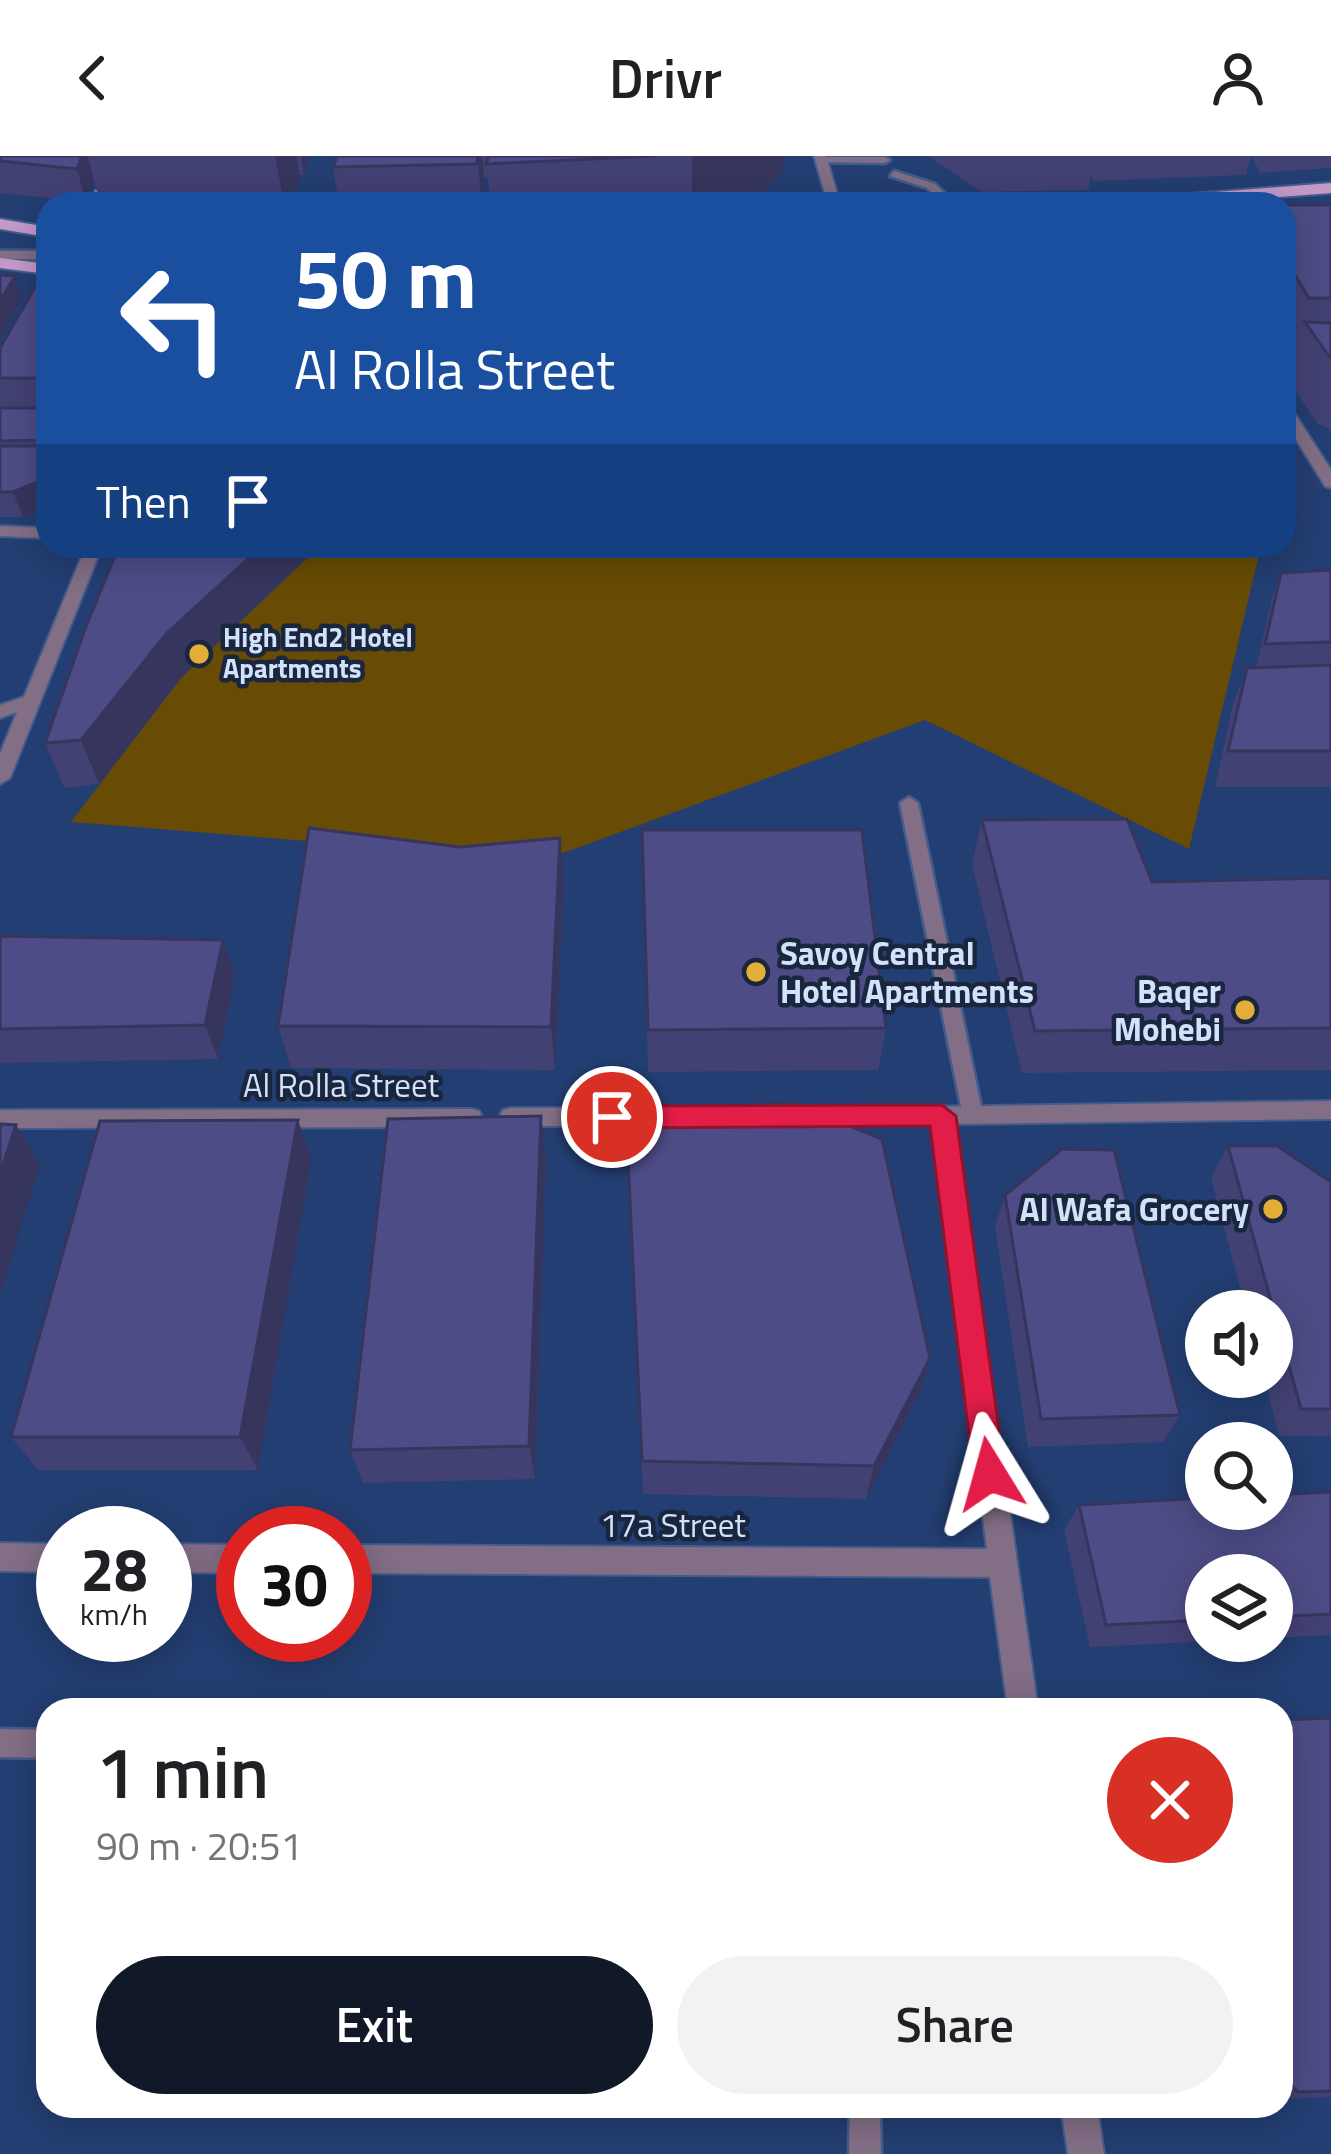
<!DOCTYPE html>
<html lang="en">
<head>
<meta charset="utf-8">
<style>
  :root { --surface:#fff; --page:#f2f2f2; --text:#202124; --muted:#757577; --accent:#111827 }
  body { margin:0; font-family:"Titillium Web",sans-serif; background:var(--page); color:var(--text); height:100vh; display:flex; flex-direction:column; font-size:45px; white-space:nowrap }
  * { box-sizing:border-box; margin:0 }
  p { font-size:39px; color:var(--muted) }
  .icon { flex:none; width:66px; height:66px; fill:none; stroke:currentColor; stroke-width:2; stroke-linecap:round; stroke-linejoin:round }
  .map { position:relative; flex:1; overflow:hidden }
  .panel { position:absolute; left:36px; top:1542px; width:1257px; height:420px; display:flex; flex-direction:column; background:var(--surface); border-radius:36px; box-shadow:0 6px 30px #0003 }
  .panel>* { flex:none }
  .hud { position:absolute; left:36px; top:36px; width:1260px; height:366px; border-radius:36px; box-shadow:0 6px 30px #0003; background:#1a4fa0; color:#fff; overflow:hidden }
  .controls { position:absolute; left:1185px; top:1134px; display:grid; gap:24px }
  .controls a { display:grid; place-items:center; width:108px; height:108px; border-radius:50%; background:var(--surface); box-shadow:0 6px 30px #0003; font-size:60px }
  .speed { position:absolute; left:36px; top:1350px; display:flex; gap:24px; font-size:60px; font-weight:700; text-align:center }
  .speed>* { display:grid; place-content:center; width:156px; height:156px; border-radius:50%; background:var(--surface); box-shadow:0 6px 30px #0003; line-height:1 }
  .speed small { font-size:30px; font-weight:400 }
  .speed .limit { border:18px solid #d22; background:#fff; color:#111 }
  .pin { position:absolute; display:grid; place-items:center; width:102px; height:102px; color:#fff; margin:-51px; border:6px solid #fff; border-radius:50%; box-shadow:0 3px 12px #0007 }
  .me { position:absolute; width:132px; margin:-66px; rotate:352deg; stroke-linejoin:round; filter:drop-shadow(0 0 9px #0008) }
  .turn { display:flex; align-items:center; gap:42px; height:252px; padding:0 60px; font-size:54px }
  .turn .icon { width:156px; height:156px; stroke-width:2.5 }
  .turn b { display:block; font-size:84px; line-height:102px }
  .then { display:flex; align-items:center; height:114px; padding:0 60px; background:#0003; gap:24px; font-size:45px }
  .round { display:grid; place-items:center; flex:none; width:126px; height:126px; border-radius:63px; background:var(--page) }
  .summary { display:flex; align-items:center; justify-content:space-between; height:204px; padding:0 60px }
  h1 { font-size:72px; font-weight:600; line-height:90px }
  .action { display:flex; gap:24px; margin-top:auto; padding:24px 60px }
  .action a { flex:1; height:138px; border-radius:72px; background:var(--accent); color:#fff; font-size:48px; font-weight:600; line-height:138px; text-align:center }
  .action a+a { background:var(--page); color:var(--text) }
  header { display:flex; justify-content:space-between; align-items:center; height:156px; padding:0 60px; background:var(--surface); font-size:54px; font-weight:600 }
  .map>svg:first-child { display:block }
  .green { fill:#684b04 }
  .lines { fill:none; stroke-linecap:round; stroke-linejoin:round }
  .lane-casing { stroke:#435c8b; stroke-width:5 }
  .street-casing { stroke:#435c8b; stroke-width:4 }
  .primary-casing { stroke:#435c8b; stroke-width:4 }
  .path { stroke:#6a80a9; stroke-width:4.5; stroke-dasharray:3 3; stroke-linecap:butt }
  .lane { fill:#826e85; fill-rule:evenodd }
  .street { fill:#826e85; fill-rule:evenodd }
  .primary { fill:#c399c8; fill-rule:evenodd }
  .wall { fill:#424173 }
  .shaded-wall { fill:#36355e }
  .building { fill:#4d4c86; stroke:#36355e; stroke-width:3 }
  .route { fill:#e11d48; stroke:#92132f; stroke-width:3 }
  .poi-dot { fill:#e4ad35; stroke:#1a263e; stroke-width:4.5 }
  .labels { text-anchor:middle; stroke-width:9; stroke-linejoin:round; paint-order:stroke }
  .far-poi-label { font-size:27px; font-weight:bold; fill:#d3e2fb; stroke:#1a263e; text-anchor:start }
  .poi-label { font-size:33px; font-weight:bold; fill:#d3e2fb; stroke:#1a263e; text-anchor:end }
  .street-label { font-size:33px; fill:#d3e2fb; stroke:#1a263e }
</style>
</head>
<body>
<header><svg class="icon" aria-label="back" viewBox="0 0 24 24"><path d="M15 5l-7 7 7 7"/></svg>Drivr<svg class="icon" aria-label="person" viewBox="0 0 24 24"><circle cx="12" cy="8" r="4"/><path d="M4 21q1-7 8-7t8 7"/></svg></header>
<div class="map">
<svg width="1331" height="1998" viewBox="0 0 1331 1998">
  <rect width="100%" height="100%" fill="#233e72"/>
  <polygon class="green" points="320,390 1261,390 1189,693 925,564 544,704 71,666 181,522"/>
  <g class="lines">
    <defs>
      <g id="lane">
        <polygon points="821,1 885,1 890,4 885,7 817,6"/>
        <polygon points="894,15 935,28 956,48 944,48 927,32 890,20"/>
        <rect x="0" y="95" width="48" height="8"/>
        <polygon points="909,641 918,647 983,960 980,966 966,966 963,960 900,647"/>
        <polygon points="0,1573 48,1574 48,1602 0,1601"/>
        <polygon points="850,1950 880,1950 881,1998 849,1998"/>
      </g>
      <g id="street">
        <polygon points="814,0 826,0 840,48 828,48"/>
        <polygon points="1284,247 1289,249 1331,314 1331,332 1325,330 1284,264"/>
        <polygon points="0,370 48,372 48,382 0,380"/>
        <polygon points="86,390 102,390 10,622 0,628 0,598 17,556 0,562 0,549 24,541"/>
        <polygon points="1331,945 1331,963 955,968 1038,1554 1008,1554 990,1421 345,1417 345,1389 987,1393 931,968 793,969 785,967 781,960 785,953"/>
        <polygon points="511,952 657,952 665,954 669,961 665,968 657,970 511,970 503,968 499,961 503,954"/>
        <polygon points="471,953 479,955 483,962 479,969 471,971 0,972 0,954"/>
        <polygon points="0,1387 63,1388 63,1416 0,1415"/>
        <polygon points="165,1388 243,1389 243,1417 165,1416"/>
        <polygon points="1061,1950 1097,1950 1104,1998 1068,1998"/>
      </g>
      <g id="primary">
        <polygon points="1331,27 1331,37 1187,48 1118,48 1126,43"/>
        <polygon points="0,63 48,71 48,81 0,73"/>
        <polygon points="0,102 48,108 48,118 0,112"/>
      </g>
    </defs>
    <use href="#lane" class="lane-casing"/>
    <use href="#street" class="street-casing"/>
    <use href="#primary" class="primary-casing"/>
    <polyline class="path" points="92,48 99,27"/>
    <use href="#lane" class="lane"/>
    <use href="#street" class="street"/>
    <use href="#primary" class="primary"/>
  </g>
  <g class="wall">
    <polygon points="0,0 309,0 304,19 300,19 300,22 290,48 101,48 94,24 86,46 0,37"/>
    <polygon points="337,0 784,0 783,15 754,44 737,48 490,48 488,21 484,21 484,48 339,48 333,11"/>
    <polygon points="928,0 1251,0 1246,19 1093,25 1091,20 1088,34 982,36"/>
    <polygon points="1252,0 1331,0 1331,12 1260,17"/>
    <polygon points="1284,49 1331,49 1331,274 1317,267 1286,221 1292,205 1288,205 1284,198"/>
    <polygon points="48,115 48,350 23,361 0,361 0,192"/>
    <polygon points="119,390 318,390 181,522 99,628 64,632 45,587"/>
    <polygon points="1331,414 1331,631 1215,631 1233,548 1247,512 1256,512 1272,442 1281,417"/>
    <polygon points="982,664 1152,726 1331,722 1331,914 1022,917 972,708"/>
    <polygon points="642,674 886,872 878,914 648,916"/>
    <polygon points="564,727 555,914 291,912 278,870"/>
    <polygon points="0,780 235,819 218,903 0,907"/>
    <polygon points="626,958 919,1238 866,1343 643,1338"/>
    <polygon points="541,960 546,1001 535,1323 363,1327 350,1294"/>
    <polygon points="298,964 311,1005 258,1314 38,1314 11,1281"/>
    <polygon points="1228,990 1331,1026 1331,1280 1279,1280 1264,1221 1272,1221 1272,1155 1246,1155 1211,1022"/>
    <polygon points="1005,1039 1180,1259 1163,1286 1028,1291 995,1071"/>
    <polygon points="1331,1336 1331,1479 1272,1482 1272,1419 1206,1419 1206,1485 1219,1485 1090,1491 1064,1374 1079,1349"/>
    <polygon points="1331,1562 1331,1941 1281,1943 1281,1564"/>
  </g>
  <g class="shaded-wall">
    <polygon points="77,0 88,0 94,24 86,46 77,13"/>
    <polygon points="275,0 297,0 300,22 290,48 284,48"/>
    <polygon points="301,0 309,0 304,19"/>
    <polygon points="478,0 482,0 485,32 484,48 481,48"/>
    <polygon points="692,0 784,0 783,15 754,44 737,48 692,48"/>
    <polygon points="15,120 22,143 0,183 0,145"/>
    <polygon points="48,322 48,350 23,361 13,336"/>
    <polygon points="262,390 318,390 181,522 99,628 81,584 167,477"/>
    <polygon points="560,682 564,727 555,914 551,871"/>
    <polygon points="223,784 235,819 218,903 205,869"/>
    <polygon points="541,960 546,1001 535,1323 529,1290"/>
    <polygon points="298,964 311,1005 258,1314 240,1281"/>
    <polygon points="16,969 40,1009 0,1138 0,1018"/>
    <polygon points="930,1202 919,1238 866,1343 874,1310"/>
  </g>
  <g class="building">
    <polygon points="0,0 82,0 77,13 0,5"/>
    <polygon points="337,0 478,0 477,8 333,11"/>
    <polygon points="489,0 656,0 486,8"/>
    <polygon points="1284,49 1331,49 1331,142 1309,142 1284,101"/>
    <polygon points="45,114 48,115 48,222 0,222 0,192"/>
    <polygon points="0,119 15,120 0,145"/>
    <polygon points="1305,166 1331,167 1331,203"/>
    <polygon points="0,252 48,252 48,284 0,285"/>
    <polygon points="0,290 48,290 48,322 13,336 0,336"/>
    <polygon points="119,390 262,390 167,477 81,584 45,587 85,473"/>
    <polygon points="1331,414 1331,486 1265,488 1281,417"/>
    <polygon points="1331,509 1331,595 1228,595 1247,512"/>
    <polygon points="1127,663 1152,726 1331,722 1331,872 1035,875 982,664"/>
    <polygon points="309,672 460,691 560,682 551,871 278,870"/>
    <polygon points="642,674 862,674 886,872 648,874"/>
    <polygon points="0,780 223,784 205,869 0,873"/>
    <polygon points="790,946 882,983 930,1202 874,1310 642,1305 626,958"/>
    <polygon points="541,960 529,1290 350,1294 388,963"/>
    <polygon points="298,964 240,1281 11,1281 100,965"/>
    <polygon points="0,968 16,969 0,1018"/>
    <polygon points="1228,990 1277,990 1331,1026 1331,1253 1301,1253"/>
    <polygon points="1062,993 1114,994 1180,1259 1041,1263 1005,1039"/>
    <polygon points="1331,1336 1331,1458 1272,1461 1272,1419 1206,1419 1206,1464 1106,1469 1079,1349 1206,1342 1206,1353 1272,1353 1272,1339"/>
    <polygon points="1331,1562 1331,1935 1298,1936 1281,1919 1281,1564"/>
  </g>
  <polygon class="route" points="942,949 956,960 1005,1318 1001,1328 990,1332 979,1328 974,1318 930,970 612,972 599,961 612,950"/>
  <g class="poi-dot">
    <circle cx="199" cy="498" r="12"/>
    <circle cx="756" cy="816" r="12"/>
    <circle cx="1245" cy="854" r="12"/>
    <circle cx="1273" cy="1053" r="12"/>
  </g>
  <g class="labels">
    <g class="far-poi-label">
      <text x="223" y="491">High End2 Hotel<tspan x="223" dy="31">Apartments</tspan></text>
    </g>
    <g class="poi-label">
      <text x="780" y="809" text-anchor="start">Savoy Central<tspan x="780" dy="38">Hotel Apartments</tspan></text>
      <text x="1221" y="847">Baqer<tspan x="1221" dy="38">Mohebi</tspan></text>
      <text x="1249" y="1065">Al Wafa Grocery</text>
    </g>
    <g class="street-label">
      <text x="341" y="941">Al Rolla Street</text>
      <text x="673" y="1381">17a Street</text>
    </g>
  </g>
</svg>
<div class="controls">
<a><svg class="icon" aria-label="sound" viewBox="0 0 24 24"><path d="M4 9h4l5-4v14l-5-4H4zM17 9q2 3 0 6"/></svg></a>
<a><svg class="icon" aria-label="search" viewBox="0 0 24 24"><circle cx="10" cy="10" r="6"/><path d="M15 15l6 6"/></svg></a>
<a><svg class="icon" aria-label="layers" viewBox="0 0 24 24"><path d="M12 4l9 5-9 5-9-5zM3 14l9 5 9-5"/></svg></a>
</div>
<div class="speed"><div>28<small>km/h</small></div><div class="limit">30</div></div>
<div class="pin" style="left:612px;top:961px;background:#d93025"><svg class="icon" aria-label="arrive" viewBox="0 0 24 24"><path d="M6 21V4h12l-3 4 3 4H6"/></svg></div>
<svg class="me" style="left:990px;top:1318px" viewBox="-20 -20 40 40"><path d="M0-17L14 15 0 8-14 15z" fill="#e11d48" stroke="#fff" stroke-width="4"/></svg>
<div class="hud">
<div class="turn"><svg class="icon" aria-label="left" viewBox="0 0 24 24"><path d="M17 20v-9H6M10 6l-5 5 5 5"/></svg><div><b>50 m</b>Al Rolla Street</div></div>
<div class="then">Then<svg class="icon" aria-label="arrive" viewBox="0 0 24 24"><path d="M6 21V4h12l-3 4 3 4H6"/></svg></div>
</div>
<section class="panel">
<div class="summary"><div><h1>1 min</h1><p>90 m · 20:51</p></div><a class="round" style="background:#d93025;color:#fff"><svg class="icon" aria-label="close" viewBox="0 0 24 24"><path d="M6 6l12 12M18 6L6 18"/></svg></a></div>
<div class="action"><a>Exit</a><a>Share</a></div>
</section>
</div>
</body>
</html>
